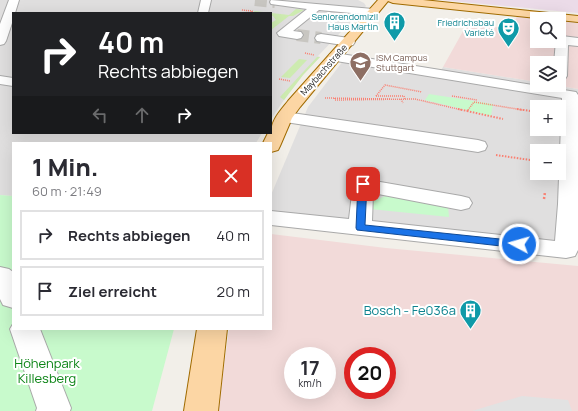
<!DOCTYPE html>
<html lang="de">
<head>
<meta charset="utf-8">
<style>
  :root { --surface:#fff; --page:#f7f7f7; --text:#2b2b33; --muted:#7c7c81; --line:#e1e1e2 }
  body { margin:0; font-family:Manrope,sans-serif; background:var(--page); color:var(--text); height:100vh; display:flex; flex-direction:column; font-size:15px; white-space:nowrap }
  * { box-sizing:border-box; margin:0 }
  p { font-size:13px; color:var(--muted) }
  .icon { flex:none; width:22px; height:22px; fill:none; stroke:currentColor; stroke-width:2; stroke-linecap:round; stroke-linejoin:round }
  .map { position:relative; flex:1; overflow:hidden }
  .drawer { position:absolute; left:12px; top:142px; width:260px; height:188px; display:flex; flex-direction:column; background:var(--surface); border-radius:0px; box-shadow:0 4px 16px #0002 }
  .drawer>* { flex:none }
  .guide { position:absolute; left:12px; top:12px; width:260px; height:122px; border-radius:0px; box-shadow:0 4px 16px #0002; background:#202124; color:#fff; overflow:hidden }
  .tools { position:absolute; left:530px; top:12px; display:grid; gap:8px }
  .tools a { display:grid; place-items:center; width:36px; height:36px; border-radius:0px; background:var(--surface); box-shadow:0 4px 16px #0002; font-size:20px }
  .speed { position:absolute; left:284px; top:347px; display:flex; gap:8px; font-size:20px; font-weight:700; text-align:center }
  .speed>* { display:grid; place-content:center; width:52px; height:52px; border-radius:50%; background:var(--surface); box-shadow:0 4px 16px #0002; line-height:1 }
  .speed small { font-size:10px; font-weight:400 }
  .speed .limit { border:6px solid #d22; background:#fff; color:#111 }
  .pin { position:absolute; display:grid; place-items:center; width:34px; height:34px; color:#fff; margin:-17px; border-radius:8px; box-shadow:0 2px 6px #0006 }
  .me { position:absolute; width:44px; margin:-22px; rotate:276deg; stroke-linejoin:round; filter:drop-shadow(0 0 3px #0008) }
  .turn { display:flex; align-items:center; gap:14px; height:84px; padding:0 20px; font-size:18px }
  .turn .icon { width:52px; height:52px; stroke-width:2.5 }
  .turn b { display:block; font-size:28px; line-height:34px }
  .lanes { display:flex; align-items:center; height:38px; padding:0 20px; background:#0003; justify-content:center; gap:20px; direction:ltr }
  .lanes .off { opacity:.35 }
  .round { display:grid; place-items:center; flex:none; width:42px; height:42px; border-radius:0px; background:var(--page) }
  .overview { display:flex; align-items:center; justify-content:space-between; height:68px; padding:0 20px }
  h1 { font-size:24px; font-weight:800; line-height:30px }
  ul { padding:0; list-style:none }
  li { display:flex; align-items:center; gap:12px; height:50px; margin:0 8px 6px; padding:0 12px; border:2px solid var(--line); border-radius:0px }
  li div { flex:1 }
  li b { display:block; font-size:15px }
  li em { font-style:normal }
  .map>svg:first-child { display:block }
  .residential { fill:#e0dfdf; fill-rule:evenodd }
  .commercial { fill:#f2dad9; fill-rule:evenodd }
  .industrial { fill:#ebdbe8 }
  .grass { fill:#cdebb0 }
  .park { fill:#c8facc }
  .parking { fill:#e2e2e2 }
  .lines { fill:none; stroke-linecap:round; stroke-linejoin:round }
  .minor-tunnel { stroke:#c8c6c1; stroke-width:12; stroke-dasharray:12 6; stroke-linecap:butt }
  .minor-casing { stroke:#a9a9a9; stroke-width:2 }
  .major-casing { stroke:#a06b00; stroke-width:2 }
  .path-far2 { stroke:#fa8072; stroke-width:1.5; stroke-dasharray:1 1; stroke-linecap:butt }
  .path-far1 { stroke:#fa8072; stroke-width:2; stroke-dasharray:1.5 1.5; stroke-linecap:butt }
  .path { stroke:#fa8072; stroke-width:2.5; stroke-dasharray:2 2; stroke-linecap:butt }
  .minor { fill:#fff; fill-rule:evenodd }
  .major { fill:#fcd6a4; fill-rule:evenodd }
  .route { fill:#1a73e8; stroke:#114b97 }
  .labels { text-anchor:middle; stroke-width:4; stroke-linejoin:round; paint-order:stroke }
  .far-culture-label { font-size:9px; fill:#0d838f; stroke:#fff; text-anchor:end }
  .far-education-label { font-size:9px; fill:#785e54; stroke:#fff; text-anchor:start }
  .far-street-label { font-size:9px; fill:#222; stroke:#fff }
  .near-culture-label { font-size:13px; fill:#0d838f; stroke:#fff; text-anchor:end }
  .near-park-label { font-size:13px; fill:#0c8416; stroke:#fff }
</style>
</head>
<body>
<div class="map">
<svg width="578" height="411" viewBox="0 0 578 411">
  <rect width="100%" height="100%" fill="#f2efe9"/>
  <g class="residential">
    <polygon points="0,0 358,0 364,3 366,6 318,56 320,57 303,75 284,100 271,119 271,13 13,13 13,133 262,133 256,143 13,143 13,196 0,195"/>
    <path d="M 346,57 L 440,72 L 443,67 L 537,82 L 537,85 L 554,85 L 578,89 L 578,245 L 271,214 L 271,195 L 308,107 ZM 537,107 L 559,107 L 559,129 L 537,129 ZM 537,151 L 559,151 L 559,173 L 537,173 Z"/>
  </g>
  <g class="commercial">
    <polygon points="517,16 546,19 537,19 537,41 559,41 559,21 578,23 578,89 554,85 559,85 559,63 537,63 537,82 443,67 467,24 512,29"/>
    <path d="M 271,234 L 386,248 L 578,266 L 578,411 L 218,411 L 229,329 L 271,329 ZM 293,356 L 327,356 L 327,390 L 293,390 ZM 353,356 L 387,356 L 387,390 L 353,390 Z"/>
  </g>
  <polygon class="industrial" points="441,0 578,0 578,13"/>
  <g class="grass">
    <polygon points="296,9 304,10 293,16 289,16 271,30 271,23 276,20 273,16 271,16 271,13 255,13 254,11 289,15"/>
    <polygon points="317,57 320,57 303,75 284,100 280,97"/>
    <polygon points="299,59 307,60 290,78 281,77"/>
  </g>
  <g class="park">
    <polygon points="429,94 493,104 491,116 425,100"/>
    <polygon points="0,195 13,196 13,329 174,329 152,411 0,411"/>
    <polygon points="385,196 448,206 449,217 370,209 371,202"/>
  </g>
  <polygon class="parking" points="522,396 568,400 572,411 472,411"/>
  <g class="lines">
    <g class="minor-tunnel">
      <polyline points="255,0 275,2"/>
      <polyline points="297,35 321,38"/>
    </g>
    <defs>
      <g id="minor">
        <polygon points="9,0 19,0 15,13 13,13 13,20 6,41 4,44 0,45 0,24"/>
        <polygon points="201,0 211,0 208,13 198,13"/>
        <polygon points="271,0 373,9 378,12 373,15 319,10 293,31 301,32 303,35 301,38 297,39 279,36 277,33 307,9 271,4 270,2"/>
        <polygon points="321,34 349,38 353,39 355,42 353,45 349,46 317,41 315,38 317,35"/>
        <polygon points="562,36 578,38 578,46 568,45 567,76 565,79 560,80 559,63 554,63 556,41 559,41 559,37"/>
        <polygon points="335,53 576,92 578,95 578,250 575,256 566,258 271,225 271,211 349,219 353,185 356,181 363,179 461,196 469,198 472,203 469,208 461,210 373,193 372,221 555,241 558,204 562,98 330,60 328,57 330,54"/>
        <polygon points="0,76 13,78 13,86 0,84"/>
        <polygon points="285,112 478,140 485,142 487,146 485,150 478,152 279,121 277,117 279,113"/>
        <polygon points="0,267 9,269 13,272 13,308 3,305 0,299"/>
        <polygon points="13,324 13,329 40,329 71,408 70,411 36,411 37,408 10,329"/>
      </g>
      <g id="major">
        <path d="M 378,0 L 423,0 L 578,16 L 578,22 L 559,20 L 559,19 L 546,19 L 393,3 L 388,1 L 300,107 L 292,118 L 280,146 L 278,150 L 271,152 L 271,143 L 263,143 L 268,133 L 271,133 C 271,120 281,110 288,101 Z"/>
        <polygon points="197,329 227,329 218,411 184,411"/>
      </g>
    </defs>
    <use href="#minor" class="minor-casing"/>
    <use href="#major" class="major-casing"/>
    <g class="path-far2">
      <polyline points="242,10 252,11 252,13"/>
      <polyline points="305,53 314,55"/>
      <polyline points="279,79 290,81"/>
      <polyline points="376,96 385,85 422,92"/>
      <polyline points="376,96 404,96 405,99"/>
      <polyline points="452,96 477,100"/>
      <polyline points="325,98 390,99"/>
      <polyline points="335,98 335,100 415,99 462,110"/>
      <polyline points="401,99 403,103"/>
      <polyline points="468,110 474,102 523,110"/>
    </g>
    <g class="path-far1">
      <polyline points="458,109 467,111 469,109"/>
      <polyline points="517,109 537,112"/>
      <polyline points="467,111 503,119"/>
      <polyline points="496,155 537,161"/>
    </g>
    <polyline class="path" points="544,199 545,192"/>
    <use href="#minor" class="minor"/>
    <use href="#major" class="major"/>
  </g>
  <polygon class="route" points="363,182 367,184 365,225 519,241 524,244 519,248 357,230 356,228 358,184"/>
  <defs>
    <symbol id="building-pin" viewBox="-11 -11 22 30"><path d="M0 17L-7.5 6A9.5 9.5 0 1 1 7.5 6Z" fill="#0f9aa8" stroke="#fff"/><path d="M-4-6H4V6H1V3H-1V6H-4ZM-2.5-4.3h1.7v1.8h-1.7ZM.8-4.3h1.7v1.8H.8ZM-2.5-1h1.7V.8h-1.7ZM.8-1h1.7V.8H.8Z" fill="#fff"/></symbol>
    <symbol id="theatre-pin" viewBox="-11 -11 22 30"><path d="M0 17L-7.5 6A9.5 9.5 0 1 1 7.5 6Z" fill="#0f9aa8" stroke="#fff"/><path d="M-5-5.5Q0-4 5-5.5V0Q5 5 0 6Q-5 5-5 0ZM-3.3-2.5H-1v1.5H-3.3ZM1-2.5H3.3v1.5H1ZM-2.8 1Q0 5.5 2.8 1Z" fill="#fff"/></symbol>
    <symbol id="university-pin" viewBox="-11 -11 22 30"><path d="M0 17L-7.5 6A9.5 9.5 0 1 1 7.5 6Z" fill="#8d6e63" stroke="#fff"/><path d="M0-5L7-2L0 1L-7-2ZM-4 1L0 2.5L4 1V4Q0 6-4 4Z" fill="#fff"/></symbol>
  </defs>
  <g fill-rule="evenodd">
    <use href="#building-pin" x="382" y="10" width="25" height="34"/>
    <use href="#theatre-pin" x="496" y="16" width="25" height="34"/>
    <use href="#university-pin" x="348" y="50" width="25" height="34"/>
    <use href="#building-pin" x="458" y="298" width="25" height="34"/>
  </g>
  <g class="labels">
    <g class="far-culture-label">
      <text x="378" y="20">Seniorendomizil<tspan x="378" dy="10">Haus Martin</tspan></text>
      <text x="494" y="26">Friedrichsbau<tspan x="494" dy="10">Varieté</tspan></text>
    </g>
    <g class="far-education-label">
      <text x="376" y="61">ISM Campus<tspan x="376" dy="10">Stuttgart</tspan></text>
    </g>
    <g class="far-street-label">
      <text transform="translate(324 70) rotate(-48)" y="3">Maybachstraße</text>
    </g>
    <g class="near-culture-label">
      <text x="456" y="315">Bosch - Fe036a</text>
    </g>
    <g class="near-park-label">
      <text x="47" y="368">Höhenpark<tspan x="47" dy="15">Killesberg</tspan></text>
    </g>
  </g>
</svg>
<div class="tools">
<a><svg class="icon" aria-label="search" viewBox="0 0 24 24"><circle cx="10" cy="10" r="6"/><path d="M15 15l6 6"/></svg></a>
<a><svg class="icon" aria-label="layers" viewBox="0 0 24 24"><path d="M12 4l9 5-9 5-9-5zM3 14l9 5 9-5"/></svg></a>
<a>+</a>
<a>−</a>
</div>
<div class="speed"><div>17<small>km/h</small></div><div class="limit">20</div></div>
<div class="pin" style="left:363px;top:184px;background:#d93025"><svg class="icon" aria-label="arrive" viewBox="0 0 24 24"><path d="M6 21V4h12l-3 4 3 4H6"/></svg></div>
<svg class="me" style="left:519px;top:244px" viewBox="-20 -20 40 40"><circle r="17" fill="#1a73e8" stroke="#fff" stroke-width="3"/><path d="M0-11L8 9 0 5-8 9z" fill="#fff"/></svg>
<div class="guide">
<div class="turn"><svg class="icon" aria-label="right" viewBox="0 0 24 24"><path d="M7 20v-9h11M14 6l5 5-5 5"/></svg><div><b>40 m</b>Rechts abbiegen</div></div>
<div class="lanes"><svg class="icon off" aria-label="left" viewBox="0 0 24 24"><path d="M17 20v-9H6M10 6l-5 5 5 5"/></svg><svg class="icon off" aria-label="ahead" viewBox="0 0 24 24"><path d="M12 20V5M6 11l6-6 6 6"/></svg><svg class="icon" aria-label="right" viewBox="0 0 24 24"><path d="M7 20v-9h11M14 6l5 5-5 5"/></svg></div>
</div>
<section class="drawer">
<div class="overview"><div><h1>1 Min.</h1><p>60 m · 21:49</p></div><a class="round" style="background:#d93025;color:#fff"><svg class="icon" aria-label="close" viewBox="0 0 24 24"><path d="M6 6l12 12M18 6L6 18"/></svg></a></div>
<ul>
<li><svg class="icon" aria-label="right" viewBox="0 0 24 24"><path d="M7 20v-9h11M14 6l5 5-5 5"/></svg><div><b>Rechts abbiegen</b></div><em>40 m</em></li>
<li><svg class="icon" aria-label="arrive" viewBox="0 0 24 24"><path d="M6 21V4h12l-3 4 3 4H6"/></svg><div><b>Ziel erreicht</b></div><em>20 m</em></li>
</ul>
</section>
</div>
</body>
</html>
